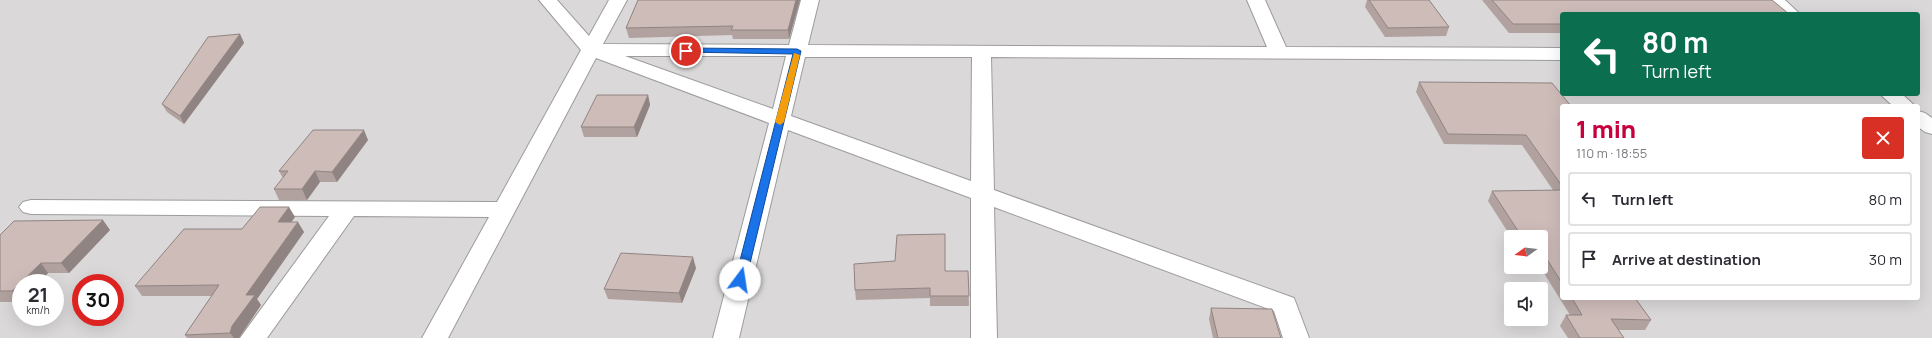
<!DOCTYPE html>
<html lang="en">
<head>
<meta charset="utf-8">
<style>
  :root { --surface:#fff; --page:#f7f7f7; --text:#2b2b33; --muted:#7c7c81; --line:#e1e1e2; --accent:#c7003e }
  body { margin:0; font-family:Manrope,sans-serif; background:var(--page); color:var(--text); height:100vh; display:flex; flex-direction:column; font-size:15px; white-space:nowrap }
  * { box-sizing:border-box; margin:0 }
  p { font-size:13px; color:var(--muted) }
  .icon { flex:none; width:22px; height:22px; fill:none; stroke:currentColor; stroke-width:2; stroke-linecap:round; stroke-linejoin:round }
  .map { position:relative; flex:1; overflow:hidden }
  .sheet { position:absolute; left:1560px; top:104px; width:360px; height:196px; display:flex; flex-direction:column; background:var(--surface); border-radius:4px; box-shadow:0 4px 16px #0002 }
  .sheet>* { flex:none }
  .top-card { position:absolute; left:1560px; top:12px; width:360px; height:84px; border-radius:4px; box-shadow:0 4px 16px #0002; background:#0b6e4f; color:#fff; overflow:hidden }
  .needle { width:26px; rotate:255deg }
  .fabs { position:absolute; left:1504px; top:230px; display:grid; gap:8px }
  .fabs a { display:grid; place-items:center; width:44px; height:44px; border-radius:4px; background:var(--surface); box-shadow:0 4px 16px #0002; font-size:20px }
  .speed { position:absolute; left:12px; top:274px; display:flex; gap:8px; font-size:20px; font-weight:700; text-align:center }
  .speed>* { display:grid; place-content:center; width:52px; height:52px; border-radius:50%; background:var(--surface); box-shadow:0 4px 16px #0002; line-height:1 }
  .speed small { font-size:10px; font-weight:400 }
  .speed .limit { border:6px solid #d22; background:#fff; color:#111 }
  .pin { position:absolute; display:grid; place-items:center; width:34px; height:34px; color:#fff; margin:-17px; border:2px solid #fff; border-radius:50%; box-shadow:0 1px 4px #0007 }
  .me { position:absolute; width:44px; margin:-22px; rotate:14deg; stroke-linejoin:round; filter:drop-shadow(0 0 3px #0008) }
  .turn { display:flex; align-items:center; gap:14px; height:84px; padding:0 16px; font-size:18px }
  .turn .icon { width:52px; height:52px; stroke-width:2.5 }
  .turn b { display:block; font-size:28px; line-height:34px }
  .round { display:grid; place-items:center; flex:none; width:42px; height:42px; border-radius:4px; background:var(--page) }
  .overview { display:flex; align-items:center; justify-content:space-between; height:68px; padding:0 16px }
  h1 { font-size:24px; font-weight:800; line-height:30px; color:var(--accent) }
  ul { padding:0; list-style:none }
  li { display:flex; align-items:center; gap:12px; height:54px; margin:0 8px 6px; padding:0 8px; border:2px solid var(--line); border-radius:4px }
  li div { flex:1 }
  li b { display:block; font-size:15px }
  li em { font-style:normal }
  .map>svg:first-child { display:block }
  .residential { fill:#dad8d9; fill-rule:evenodd }
  .lines { fill:none; stroke-linecap:round; stroke-linejoin:round }
  .minor-casing { stroke:#9c9c9c; stroke-width:2 }
  .minor { fill:#fff; fill-rule:evenodd }
  .wall { fill:#b1a29f }
  .shaded-wall { fill:#908482 }
  .building { fill:#cebcb9; stroke:#908482 }
  .route { fill:#1a73e8; stroke:#114b97 }
  .slow { fill:#f59e0b }
</style>
</head>
<body>
<div class="map">
<svg width="1932" height="338" viewBox="0 0 1932 338">
  <rect width="100%" height="100%" fill="#eee5e0"/>
  <path class="residential" d="M 0,0 L 1932,0 L 1932,338 L 0,338 ZM 1562,14 L 1918,14 L 1918,94 L 1562,94 ZM 1562,106 L 1918,106 L 1918,298 L 1562,298 ZM 1511,237 L 1541,237 L 1541,267 L 1511,267 ZM 21,283 L 55,283 L 55,317 L 21,317 ZM 81,283 L 115,283 L 115,317 L 81,317 ZM 1511,289 L 1541,289 L 1541,319 L 1511,319 Z"/>
  <g class="lines">
    <defs>
      <g id="minor">
        <path d="M 539,0 L 557,0 L 589,36 L 609,0 L 627,0 L 603,44 L 789,45 L 801,0 L 819,0 L 808,45 L 1267,47 L 1247,0 L 1265,0 L 1286,47 L 1562,48 L 1562,60 L 991,57 L 994,190 L 1294,298 L 1309,338 L 1283,338 L 1274,311 L 994,207 L 997,338 L 971,338 L 971,198 L 788,130 L 739,338 L 713,338 L 769,123 L 596,58 L 448,338 L 422,338 L 489,217 L 354,216 L 267,338 L 240,338 L 329,216 L 31,214 L 23,212 L 19,207 L 23,202 L 31,200 L 497,202 L 581,50 ZM 625,56 L 786,56 L 773,109 ZM 805,57 L 972,57 L 971,181 L 791,116 Z"/>
        <polygon points="1765,0 1785,0 1800,14 1780,14"/>
        <polygon points="1880,94 1902,94 1915,106 1893,106"/>
        <polygon points="1918,111 1925,113 1932,118 1932,134 1925,132 1918,127"/>
      </g>
    </defs>
    <use href="#minor" class="minor-casing"/>
    <use href="#minor" class="minor"/>
  </g>
  <g class="wall">
    <polygon points="638,0 800,0 789,39 733,39 732,35 629,38 626,28"/>
    <polygon points="1367,0 1429,0 1449,27 1446,36 1385,37 1365,7"/>
    <polygon points="1482,0 1772,0 1562,14 1562,33 1509,33"/>
    <polygon points="240,34 244,43 184,124 167,112 162,104"/>
    <polygon points="1419,82 1562,106 1562,298 1635,298 1651,320 1645,330 1618,330 1624,338 1568,338 1560,326 1566,315 1570,315 1540,267 1541,267 1541,237 1511,237 1488,201 1492,191 1553,190 1522,145 1444,144 1416,92"/>
    <polygon points="648,95 650,105 637,137 584,137 581,127"/>
    <polygon points="368,140 337,182 320,182 307,200 279,200 274,189 283,178 279,171"/>
    <polygon points="295,217 291,222 304,232 257,299 261,305 239,338 187,338 185,335 212,296 142,296 135,286"/>
    <polygon points="110,230 69,273 48,273 39,283 21,283 21,302 0,302 0,235"/>
    <polygon points="696,268 682,303 608,299 604,289"/>
    <polygon points="945,271 968,271 969,306 930,306 930,298 856,300 855,290"/>
    <polygon points="1211,308 1281,338 1213,338 1209,319"/>
  </g>
  <g class="shaded-wall">
    <polygon points="796,0 800,0 789,39 788,30"/>
    <polygon points="240,34 244,43 184,124 180,116"/>
    <polygon points="648,95 650,105 637,137 634,127"/>
    <polygon points="364,130 368,140 337,182 332,172"/>
    <polygon points="315,171 320,182 307,200 302,189"/>
    <polygon points="289,207 295,217 283,233 278,222"/>
    <polygon points="103,220 110,230 69,273 61,263"/>
    <polygon points="298,222 304,232 257,299 261,305 239,338 234,338 230,333 232,326 246,295"/>
    <polygon points="693,257 696,268 682,303 679,293"/>
    <polygon points="41,263 48,273 39,283 21,283 21,302 12,291"/>
  </g>
  <g class="building">
    <polygon points="638,0 796,0 788,30 731,30 733,26 626,28"/>
    <polygon points="1369,0 1429,0 1449,27 1388,28"/>
    <polygon points="1492,0 1772,0 1789,14 1562,14 1562,24 1513,24"/>
    <polygon points="240,34 180,116 162,104 208,37"/>
    <polygon points="1419,82 1552,83 1571,106 1562,106 1562,186 1526,135 1448,134"/>
    <polygon points="597,95 648,95 634,127 581,127"/>
    <polygon points="313,130 364,130 332,172 315,171 302,189 274,189 288,171 279,171"/>
    <polygon points="1562,190 1562,283 1541,250 1541,237 1522,237 1492,191"/>
    <polygon points="260,207 289,207 278,222 298,222 246,295 255,295 232,326 230,333 185,335 219,285 135,286 184,229 242,229"/>
    <polygon points="103,220 61,263 41,263 12,291 0,291 0,235 14,221"/>
    <polygon points="945,234 945,271 968,271 969,296 930,296 930,288 855,290 854,264 895,261 897,235"/>
    <polygon points="621,253 693,257 679,293 604,289"/>
    <polygon points="1572,298 1635,298 1651,320 1611,319 1624,338 1580,338 1566,315 1582,315"/>
    <polygon points="1211,308 1272,309 1281,338 1218,338"/>
  </g>
  <polygon class="route" points="686,48 797,49 801,51 746,280 740,284 735,280 793,54 683,52 682,51"/>
  <polygon class="slow" points="794,53 800,55 784,122 780,125 775,122"/>
</svg>
<div class="fabs">
<a><svg class="needle" viewBox="-14 -14 28 28"><path d="M0-13l5 13h-10z" fill="#e53935"/><path d="M0 13l5-13h-10z" fill="#7c7c81"/></svg></a>
<a><svg class="icon" aria-label="sound" viewBox="0 0 24 24"><path d="M4 9h4l5-4v14l-5-4H4zM17 9q2 3 0 6"/></svg></a>
</div>
<div class="speed"><div>21<small>km/h</small></div><div class="limit">30</div></div>
<div class="pin" style="left:686px;top:51px;background:#d93025"><svg class="icon" aria-label="arrive" viewBox="0 0 24 24"><path d="M6 21V4h12l-3 4 3 4H6"/></svg></div>
<svg class="me" style="left:740px;top:280px" viewBox="-20 -20 40 40"><circle r="19" fill="#fff"/><path d="M0-13L10 11 0 6-10 11z" fill="#1a73e8"/></svg>
<div class="top-card">
<div class="turn"><svg class="icon" aria-label="left" viewBox="0 0 24 24"><path d="M17 20v-9H6M10 6l-5 5 5 5"/></svg><div><b>80 m</b>Turn left</div></div>
</div>
<section class="sheet">
<div class="overview"><div><h1>1 min</h1><p>110 m · 18:55</p></div><a class="round" style="background:#d93025;color:#fff"><svg class="icon" aria-label="close" viewBox="0 0 24 24"><path d="M6 6l12 12M18 6L6 18"/></svg></a></div>
<ul>
<li><svg class="icon" aria-label="left" viewBox="0 0 24 24"><path d="M17 20v-9H6M10 6l-5 5 5 5"/></svg><div><b>Turn left</b></div><em>80 m</em></li>
<li><svg class="icon" aria-label="arrive" viewBox="0 0 24 24"><path d="M6 21V4h12l-3 4 3 4H6"/></svg><div><b>Arrive at destination</b></div><em>30 m</em></li>
</ul>
</section>
</div>
</body>
</html>
